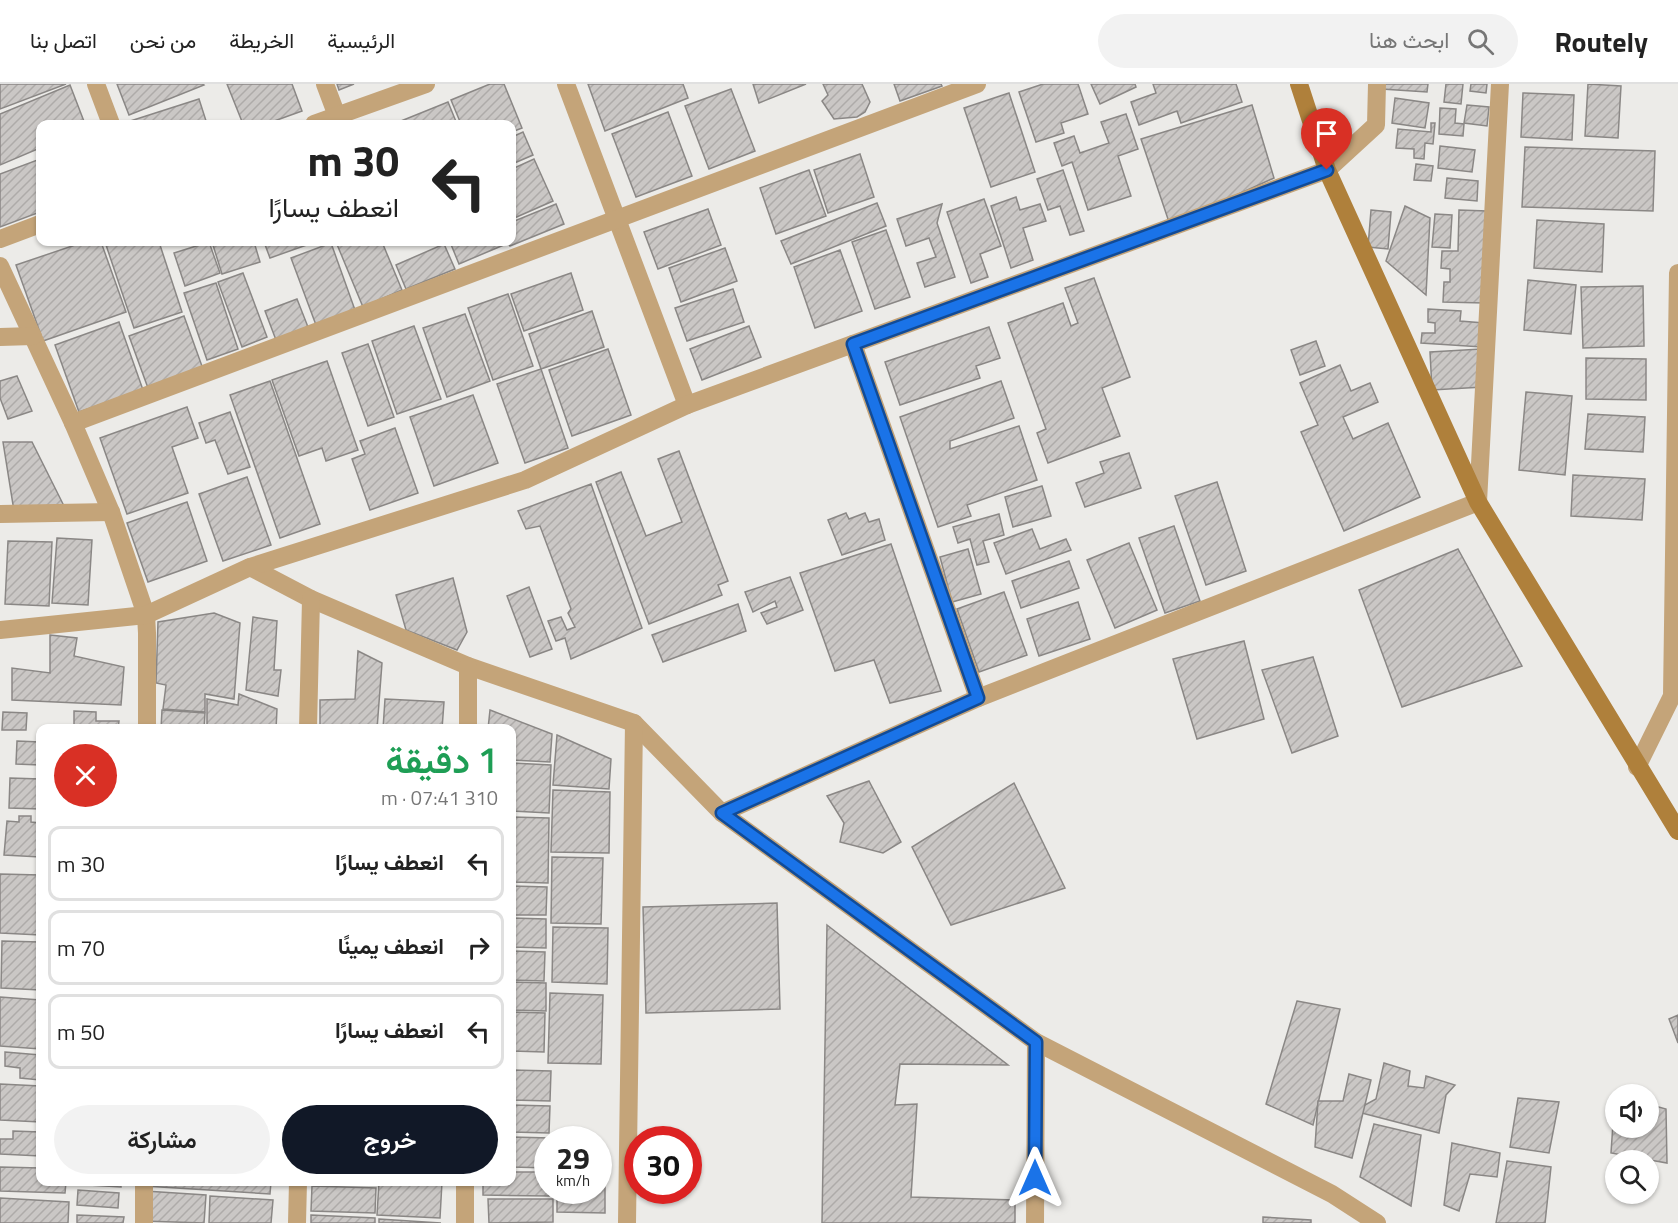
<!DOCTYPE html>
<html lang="ar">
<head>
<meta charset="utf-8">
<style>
  :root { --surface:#fff; --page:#f2f2f2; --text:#222; --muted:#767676; --line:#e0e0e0; --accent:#111827 }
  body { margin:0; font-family:"Titillium Web",Vazirmatn,sans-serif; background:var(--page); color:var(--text); direction:rtl; height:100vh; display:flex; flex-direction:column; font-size:22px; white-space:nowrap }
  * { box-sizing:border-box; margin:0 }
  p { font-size:20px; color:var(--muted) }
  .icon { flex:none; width:33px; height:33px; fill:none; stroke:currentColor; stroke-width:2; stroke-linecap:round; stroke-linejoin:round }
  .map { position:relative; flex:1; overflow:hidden; direction:ltr }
  .panel { position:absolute; left:36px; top:640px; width:480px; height:462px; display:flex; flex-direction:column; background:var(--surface); border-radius:12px; box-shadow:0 2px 4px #0004; direction:rtl }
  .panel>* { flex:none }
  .hud { position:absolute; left:36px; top:36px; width:480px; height:126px; border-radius:12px; box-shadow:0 2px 4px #0004; direction:rtl; background:#fff; color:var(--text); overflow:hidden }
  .tools { position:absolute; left:1605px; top:1000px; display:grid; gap:12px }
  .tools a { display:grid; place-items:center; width:54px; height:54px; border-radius:50%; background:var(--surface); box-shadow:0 2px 4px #0004; font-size:30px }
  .speed { position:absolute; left:534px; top:1042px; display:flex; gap:12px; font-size:30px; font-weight:700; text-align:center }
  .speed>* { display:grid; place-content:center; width:78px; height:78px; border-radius:50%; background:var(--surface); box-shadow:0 2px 4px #0004; line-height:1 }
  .speed small { font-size:15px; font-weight:400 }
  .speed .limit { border:9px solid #d22; background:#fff; color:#111 }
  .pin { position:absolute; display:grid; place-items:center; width:51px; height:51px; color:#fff; margin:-62px -26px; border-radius:50% 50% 50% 0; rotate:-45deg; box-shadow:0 0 6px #0007 }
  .pin .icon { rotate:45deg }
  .me { position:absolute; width:66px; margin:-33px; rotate:0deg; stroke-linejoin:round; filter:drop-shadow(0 0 4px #0008) }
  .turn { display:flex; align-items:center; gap:21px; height:126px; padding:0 18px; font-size:27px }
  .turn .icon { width:78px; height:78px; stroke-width:2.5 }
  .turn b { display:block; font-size:42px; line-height:51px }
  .round { display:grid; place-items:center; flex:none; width:63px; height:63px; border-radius:32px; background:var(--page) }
  .head { display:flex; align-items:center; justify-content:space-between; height:102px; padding:0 18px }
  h1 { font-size:36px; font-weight:600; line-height:45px; color:#1e9e55 }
  .cta { display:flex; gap:12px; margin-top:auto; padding:12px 18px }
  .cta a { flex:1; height:69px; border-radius:36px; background:var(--accent); color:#fff; font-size:24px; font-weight:600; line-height:69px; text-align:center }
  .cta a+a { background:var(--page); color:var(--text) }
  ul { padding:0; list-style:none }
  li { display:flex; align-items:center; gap:18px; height:75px; margin:0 12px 9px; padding:0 6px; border:3px solid var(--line); border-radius:12px }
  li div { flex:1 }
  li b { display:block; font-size:22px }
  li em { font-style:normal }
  header { display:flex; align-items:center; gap:36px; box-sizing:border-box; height:84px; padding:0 30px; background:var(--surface); border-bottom:2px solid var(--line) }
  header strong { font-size:28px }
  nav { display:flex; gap:33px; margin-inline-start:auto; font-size:21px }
  .search { width:420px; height:54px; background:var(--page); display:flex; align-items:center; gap:15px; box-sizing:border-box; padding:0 21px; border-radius:33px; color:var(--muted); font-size:22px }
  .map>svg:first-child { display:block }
  .building { fill:url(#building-hatch); stroke:#8a8785; stroke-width:1.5 }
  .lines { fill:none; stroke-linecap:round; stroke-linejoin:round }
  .street { stroke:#c4a479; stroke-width:18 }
  .secondary { stroke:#af803b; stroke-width:18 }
  .route-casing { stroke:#114b97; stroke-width:15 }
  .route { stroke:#1a73e8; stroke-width:10 }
</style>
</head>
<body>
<header>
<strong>Routely</strong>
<div class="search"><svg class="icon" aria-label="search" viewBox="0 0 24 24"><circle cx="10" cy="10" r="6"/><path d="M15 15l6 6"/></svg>ابحث هنا</div>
<nav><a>الرئيسية</a><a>الخريطة</a><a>من نحن</a><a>اتصل بنا</a></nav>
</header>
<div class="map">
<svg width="1678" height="1139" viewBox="0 0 1678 1139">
  <defs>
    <pattern id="building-hatch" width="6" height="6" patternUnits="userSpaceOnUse" patternTransform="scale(1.5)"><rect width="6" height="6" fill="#cac7c5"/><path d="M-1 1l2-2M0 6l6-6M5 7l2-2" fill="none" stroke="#aeaba9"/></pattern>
  </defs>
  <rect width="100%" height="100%" fill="#ecebe8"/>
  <g class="building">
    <polygon points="0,0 66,0 0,25"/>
    <polygon points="117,0 203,0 204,1 129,31"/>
    <polygon points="227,0 292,0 302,27 266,40 243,40"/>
    <polygon points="337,0 354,0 339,6"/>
    <polygon points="490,0 504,0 522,44 512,48 512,40 461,40 451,16"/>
    <polygon points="588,0 683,0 688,14 605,47"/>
    <polygon points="753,0 806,0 759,19"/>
    <polygon points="823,0 862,0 870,18 865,28 857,33 834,35 822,17 828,11"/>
    <polygon points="894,0 941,0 942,2 900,17"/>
    <polygon points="1043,0 1078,0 1088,30 1061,39 1064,49 1036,58 1019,8"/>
    <polygon points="1091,0 1135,0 1136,3 1100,20"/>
    <polygon points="1153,0 1236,0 1242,18 1181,39 1177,27 1139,41 1131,18 1156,9"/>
    <polygon points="1383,0 1428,0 1427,8 1382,5"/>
    <polygon points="1446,0 1463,0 1461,20 1444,18"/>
    <polygon points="1471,0 1487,0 1486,9 1470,7"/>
    <polygon points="1588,0 1621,2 1618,54 1585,52"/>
    <polygon points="70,1 85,40 40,40 40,64 0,81 0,30"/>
    <polygon points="731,5 755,67 709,85 685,22"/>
    <polygon points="1009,9 1035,88 991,103 964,24"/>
    <polygon points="1523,9 1574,11 1572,56 1521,53"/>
    <polygon points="1395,14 1429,19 1425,44 1392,39"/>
    <polygon points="199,15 207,40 121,40"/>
    <polygon points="448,18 457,40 402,40 401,37"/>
    <polygon points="1252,21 1274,94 1170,141 1141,55"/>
    <polygon points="1467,21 1489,23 1487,42 1464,39"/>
    <polygon points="1440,24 1456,25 1455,39 1464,40 1463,52 1439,50"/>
    <polygon points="668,28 692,92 636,113 612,50"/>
    <polygon points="1126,30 1138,65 1118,72 1131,112 1088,126 1072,78 1062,82 1054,59 1074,52 1080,69 1109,59 1101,38"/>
    <polygon points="1431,39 1435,39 1433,60 1425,59 1424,75 1414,74 1414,65 1396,64 1398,45 1431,48"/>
    <polygon points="523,48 533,71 512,80 512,53"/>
    <polygon points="1440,62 1475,66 1472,88 1438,84"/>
    <polygon points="1525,63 1655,67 1653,127 1522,123"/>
    <polygon points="860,70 874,113 828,129 814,86"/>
    <polygon points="40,75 40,128 0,143 0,90"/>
    <polygon points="534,75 553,117 512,135 512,85"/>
    <polygon points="1416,80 1433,82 1431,97 1414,96"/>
    <polygon points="809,86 826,132 776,150 760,104"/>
    <polygon points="1063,86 1084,147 1070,151 1060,122 1048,126 1037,95"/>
    <polygon points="1447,94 1478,97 1477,117 1445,114"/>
    <polygon points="1016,113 1020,126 1040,120 1046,137 1023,144 1033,176 1011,184 991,122"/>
    <polygon points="984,115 1001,162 980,170 988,193 971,199 947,128"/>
    <polygon points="877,119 886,142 791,180 781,157"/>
    <polygon points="556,120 564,140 510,162 508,158 512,158 512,138"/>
    <polygon points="942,120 937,139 955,193 925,203 917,179 936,173 929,154 906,162 897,135"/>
    <polygon points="1405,122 1430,134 1426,211 1386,177"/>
    <polygon points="708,125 721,161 658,185 644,148"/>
    <polygon points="1371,126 1391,128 1388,165 1368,163"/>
    <polygon points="1459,126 1487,127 1484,219 1443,218 1444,198 1450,198 1450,185 1441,184 1442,167 1458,167"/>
    <polygon points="1435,130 1452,131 1450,164 1432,163"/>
    <polygon points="1537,136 1604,140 1602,188 1534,184"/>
    <polygon points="886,146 910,213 875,225 852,158"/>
    <polygon points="84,158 101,158 126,228 43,257 16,181"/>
    <polygon points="105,158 159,158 182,228 134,244"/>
    <polygon points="209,158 220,189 185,202 174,169"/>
    <polygon points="212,158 254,158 260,178 222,190"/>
    <polygon points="264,158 315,158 270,174"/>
    <polygon points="336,158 382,158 402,206 363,223"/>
    <polygon points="450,158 505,158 506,160 459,180"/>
    <polygon points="331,159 355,226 316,241 291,174"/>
    <polygon points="444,160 455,185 406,205 396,181"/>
    <polygon points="725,164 737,197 681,218 669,184"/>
    <polygon points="840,166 862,227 815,244 794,183"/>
    <polygon points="243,189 267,253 242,263 218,198"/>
    <polygon points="571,189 583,226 524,247 511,210"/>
    <polygon points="1094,194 1130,293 1102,304 1120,352 1048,379 1037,349 1046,345 1008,239 1063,219 1071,242 1078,239 1065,204"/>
    <polygon points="1528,196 1576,201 1571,250 1524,246"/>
    <polygon points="216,199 238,265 207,276 184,209"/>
    <polygon points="1643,202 1644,262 1583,264 1581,203"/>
    <polygon points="733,205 744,238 687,257 675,224"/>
    <polygon points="508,210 533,282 493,296 468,224"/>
    <polygon points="297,215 308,243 276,256 265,227"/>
    <polygon points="1428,225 1461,227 1460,237 1484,239 1482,263 1421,259 1422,249 1435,249 1435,239 1428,238"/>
    <polygon points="592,227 604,263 541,285 529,250"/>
    <polygon points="465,230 490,297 447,313 423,244"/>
    <polygon points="184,232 203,285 148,304 129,252"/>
    <polygon points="119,238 143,306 79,328 55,261"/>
    <polygon points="414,242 441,315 397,330 372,257"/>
    <polygon points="749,242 761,273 702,296 690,265"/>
    <polygon points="989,243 1000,274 976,282 980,294 900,321 885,278"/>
    <polygon points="1316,257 1325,282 1300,291 1291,266"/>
    <polygon points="368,260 394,333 368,342 342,269"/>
    <polygon points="608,265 631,331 572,352 549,286"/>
    <polygon points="1481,265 1483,303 1432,306 1430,268"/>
    <polygon points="1586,274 1646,275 1646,316 1586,315"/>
    <polygon points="327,277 358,366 326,377 322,364 299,372 272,296"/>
    <polygon points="1340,281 1351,307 1370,299 1378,318 1343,333 1353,355 1388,339 1420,413 1344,447 1301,348 1318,341 1300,299"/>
    <polygon points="541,285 568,364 525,379 497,300"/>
    <polygon points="17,292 32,327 8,335 0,314 0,297"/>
    <polygon points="270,297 320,440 280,454 230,311"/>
    <polygon points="1001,297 1014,334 950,357 950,365 1019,342 1037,396 967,421 971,432 938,443 900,333"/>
    <polygon points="1526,308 1572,312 1565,391 1519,386"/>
    <polygon points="473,311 498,379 434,402 410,333"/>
    <polygon points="187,323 198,354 172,363 188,409 127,430 100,354"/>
    <polygon points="230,328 250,383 228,390 215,356 206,359 199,339"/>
    <polygon points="1588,330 1645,333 1643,368 1585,365"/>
    <polygon points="395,344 418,409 370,426 352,375 365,370 360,357"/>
    <polygon points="3,358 32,358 65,424 14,427"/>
    <polygon points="679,367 728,497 718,501 722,511 649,540 596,398 621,388 646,452 682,438 658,375"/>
    <polygon points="1129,369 1141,404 1085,423 1076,399 1104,389 1100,378"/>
    <polygon points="1573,391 1645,395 1642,436 1571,432"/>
    <polygon points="247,393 271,461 223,477 199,410"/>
    <polygon points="1217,398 1246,487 1206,501 1175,412"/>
    <polygon points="591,400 642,544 571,575 565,554 556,557 548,537 561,533 567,546 575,543 568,529 571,525 540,442 526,445 518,427"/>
    <polygon points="1042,402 1051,432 1013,443 1005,413"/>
    <polygon points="187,418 207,477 148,498 127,439"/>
    <polygon points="846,429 849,435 865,429 869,438 879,435 885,456 842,471 828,436"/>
    <polygon points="999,430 1004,451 983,457 989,478 977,481 970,455 958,459 953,443"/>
    <polygon points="1174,442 1200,517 1165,529 1139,454"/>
    <polygon points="1032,445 1040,465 1066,455 1071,466 1006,490 994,459"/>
    <polygon points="57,454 92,456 88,521 52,519"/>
    <polygon points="8,457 52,458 49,522 5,520"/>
    <polygon points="1129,459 1157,526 1115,544 1087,476"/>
    <polygon points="891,460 941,607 890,619 874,576 835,587 800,489"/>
    <polygon points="968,465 981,510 952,518 940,473"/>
    <polygon points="1458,465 1522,582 1402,623 1359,506"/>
    <polygon points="1069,477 1079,504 1021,524 1012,497"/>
    <polygon points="790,493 803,526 767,540 761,529 777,523 775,517 753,528 745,508"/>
    <polygon points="453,494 467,548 457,566 406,546 396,511"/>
    <polygon points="529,503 552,565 530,573 507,512"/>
    <polygon points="1004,508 1027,571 979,588 957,525"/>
    <polygon points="1078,518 1090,555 1039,572 1027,535"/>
    <polygon points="738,520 746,547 663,578 652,551"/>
    <polygon points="214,529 240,539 234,615 205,610 205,628 163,625 166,601 156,599 158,538"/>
    <polygon points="253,533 277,537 274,586 281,586 278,612 246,606"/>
    <polygon points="50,551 77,554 74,572 124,583 121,621 12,616 12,584 50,589"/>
    <polygon points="1244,557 1264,635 1197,655 1173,575"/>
    <polygon points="358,567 382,579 377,645 320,645 320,616 355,615"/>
    <polygon points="1313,573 1338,652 1292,669 1262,586"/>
    <polygon points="239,610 277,625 276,645 207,645 207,615 238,621"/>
    <polygon points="385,615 444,618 442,645 383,645"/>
    <polygon points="162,626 205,629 204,645 161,645"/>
    <polygon points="490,626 552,650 550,678 512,676 512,645 488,645"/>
    <polygon points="74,627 96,628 96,637 119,637 118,645 74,645"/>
    <polygon points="3,628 27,629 26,646 2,646"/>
    <polygon points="557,651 611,675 609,705 553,701"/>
    <polygon points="17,657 40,658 40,681 16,680"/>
    <polygon points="512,679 551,681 549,729 512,727"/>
    <polygon points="10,694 40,695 40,725 9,724"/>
    <polygon points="869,697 901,758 883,769 840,758 844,739 827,712"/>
    <polygon points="1014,699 1065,804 951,841 912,763"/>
    <polygon points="553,706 610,708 609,769 551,768"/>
    <polygon points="19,732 31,732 31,738 40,739 40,773 4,771 7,737 19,738"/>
    <polygon points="512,733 549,734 548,799 512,798"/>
    <polygon points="552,773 603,774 601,840 551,839"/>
    <polygon points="0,790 40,791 40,851 0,849"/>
    <polygon points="512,802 547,803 546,831 512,831"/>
    <polygon points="777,819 780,925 646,929 643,823"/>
    <polygon points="512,834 546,835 546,864 512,863"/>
    <polygon points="827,841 1008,981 900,980 895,1021 917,1020 911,1113 1015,1116 1015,1139 822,1139"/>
    <polygon points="553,843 608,844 607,900 552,898"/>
    <polygon points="2,857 40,858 40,906 1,904"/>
    <polygon points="512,867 545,868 544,897 512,896"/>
    <polygon points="512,898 546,899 546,927 512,926"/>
    <polygon points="550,909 603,911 601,980 548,979"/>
    <polygon points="0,913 40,916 40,965 0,962"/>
    <polygon points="1297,917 1340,925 1313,1041 1266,1020"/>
    <polygon points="512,928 545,929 544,968 512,967"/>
    <polygon points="1678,931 1678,959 1669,935"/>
    <polygon points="5,968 40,971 40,996 20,994 20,984 5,982"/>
    <polygon points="1384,979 1410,987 1408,1002 1424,1004 1426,992 1455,1001 1446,1011 1439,1049 1354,1027 1376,1015"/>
    <polygon points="512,986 551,987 550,1017 512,1016"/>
    <polygon points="1349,990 1371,996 1352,1074 1315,1063 1318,1017 1343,1017"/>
    <polygon points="0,1000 40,1002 40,1038 0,1036"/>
    <polygon points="1615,1010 1618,1011 1616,1011 1616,1044 1648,1044 1648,1020 1666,1025 1667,1079 1611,1069"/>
    <polygon points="1518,1014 1559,1018 1549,1069 1510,1063"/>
    <polygon points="512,1021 550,1022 549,1049 512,1048"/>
    <polygon points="1374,1040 1421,1051 1411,1122 1360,1093"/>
    <polygon points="13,1047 40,1048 40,1072 0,1070 0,1055 13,1055"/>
    <polygon points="512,1053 550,1054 550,1056 548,1056 548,1084 512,1083"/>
    <polygon points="1452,1059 1500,1069 1497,1093 1470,1090 1459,1127 1444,1121"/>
    <polygon points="598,1067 606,1067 605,1101 598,1100"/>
    <polygon points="1507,1077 1551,1083 1545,1139 1496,1139"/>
    <polygon points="0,1083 40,1084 40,1098 66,1098 65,1109 0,1107"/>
    <polygon points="512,1088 548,1088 548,1107 549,1107 549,1112 483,1111 483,1098 512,1098"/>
    <polygon points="72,1098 121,1098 121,1103 72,1100"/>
    <polygon points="145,1098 271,1098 270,1110 145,1102"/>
    <polygon points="311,1098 371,1098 371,1101"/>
    <polygon points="379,1098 442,1098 440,1134 377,1131"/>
    <polygon points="312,1102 376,1104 375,1129 311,1127"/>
    <polygon points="598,1103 605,1103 605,1129 557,1128 557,1107 598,1107"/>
    <polygon points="78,1106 119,1109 118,1124 77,1121"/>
    <polygon points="145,1107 206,1111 204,1139 143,1137"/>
    <polygon points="210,1112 273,1116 271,1139 209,1139"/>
    <polygon points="0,1114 69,1118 68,1139 0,1139"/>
    <polygon points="488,1115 553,1115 553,1138 489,1139"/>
    <polygon points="77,1131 124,1133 123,1139 77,1139"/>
    <polygon points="311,1131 375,1134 375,1139 311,1139"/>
    <polygon points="1263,1133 1311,1136 1311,1139 1263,1139"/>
    <polygon points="379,1135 441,1139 379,1139"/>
  </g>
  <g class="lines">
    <g class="street">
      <polyline points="96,0 111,40"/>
      <polyline points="325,0 337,32"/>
      <polyline points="566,0 687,321"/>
      <polyline points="314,40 426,0"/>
      <polyline points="0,155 40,140"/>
      <polyline points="0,182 73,339 111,428 146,531 147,549 147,645"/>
      <polyline points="0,253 33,252"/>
      <polyline points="853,260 978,614"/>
      <polyline points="73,339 977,0"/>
      <polyline points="0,430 111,428"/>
      <polyline points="250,483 311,515 468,582 634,639 722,729 1036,958 1332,1110 1377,1139"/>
      <polyline points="0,546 146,531 250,483 525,396 687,321 1327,86 1376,41 1377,0"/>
      <polyline points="308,645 311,515"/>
      <polyline points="468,645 468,582"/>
      <polyline points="1637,683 1672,612 1678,189"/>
      <polyline points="722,729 978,614 1478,418 1500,0"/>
      <polyline points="144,1139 144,1098"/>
      <polyline points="297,1139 298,1098"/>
      <polyline points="465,1139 465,1098"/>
      <polyline points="627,1139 634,639"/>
      <polyline points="1035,1139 1036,958"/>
    </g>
    <polyline class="secondary" points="1299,0 1327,86 1478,418 1678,747"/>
  </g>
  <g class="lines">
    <defs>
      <polyline id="route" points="1035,1094 1036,958 722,729 978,614 853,260 1327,86"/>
    </defs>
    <use href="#route" class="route-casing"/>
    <use href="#route" class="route"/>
  </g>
</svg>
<div class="tools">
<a><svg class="icon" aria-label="sound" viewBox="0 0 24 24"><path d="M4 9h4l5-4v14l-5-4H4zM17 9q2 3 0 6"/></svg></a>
<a><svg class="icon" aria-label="search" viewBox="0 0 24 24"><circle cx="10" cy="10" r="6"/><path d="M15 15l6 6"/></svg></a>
</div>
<div class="speed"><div>29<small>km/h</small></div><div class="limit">30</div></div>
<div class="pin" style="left:1327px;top:86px;background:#d93025"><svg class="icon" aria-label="arrive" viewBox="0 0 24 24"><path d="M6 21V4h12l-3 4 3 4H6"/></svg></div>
<svg class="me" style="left:1035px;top:1094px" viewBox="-20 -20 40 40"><path d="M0-17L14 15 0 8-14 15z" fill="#1a73e8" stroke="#fff" stroke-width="4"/></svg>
<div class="hud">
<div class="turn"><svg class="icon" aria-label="left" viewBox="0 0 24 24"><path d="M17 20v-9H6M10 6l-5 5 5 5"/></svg><div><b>30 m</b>انعطف يسارًا</div></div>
</div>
<section class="panel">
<div class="head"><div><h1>1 دقيقة</h1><p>310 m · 07:41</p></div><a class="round" style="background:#d93025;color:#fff"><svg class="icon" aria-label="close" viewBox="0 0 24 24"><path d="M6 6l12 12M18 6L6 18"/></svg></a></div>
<ul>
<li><svg class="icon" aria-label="left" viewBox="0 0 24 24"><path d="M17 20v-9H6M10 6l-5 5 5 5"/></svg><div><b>انعطف يسارًا</b></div><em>30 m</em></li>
<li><svg class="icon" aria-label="right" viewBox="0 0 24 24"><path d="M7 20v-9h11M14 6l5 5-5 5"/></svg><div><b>انعطف يمينًا</b></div><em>70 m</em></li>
<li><svg class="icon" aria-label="left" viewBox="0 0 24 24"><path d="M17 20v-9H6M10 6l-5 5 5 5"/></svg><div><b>انعطف يسارًا</b></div><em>50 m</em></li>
</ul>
<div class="cta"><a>خروج</a><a>مشاركة</a></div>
</section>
</div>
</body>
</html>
